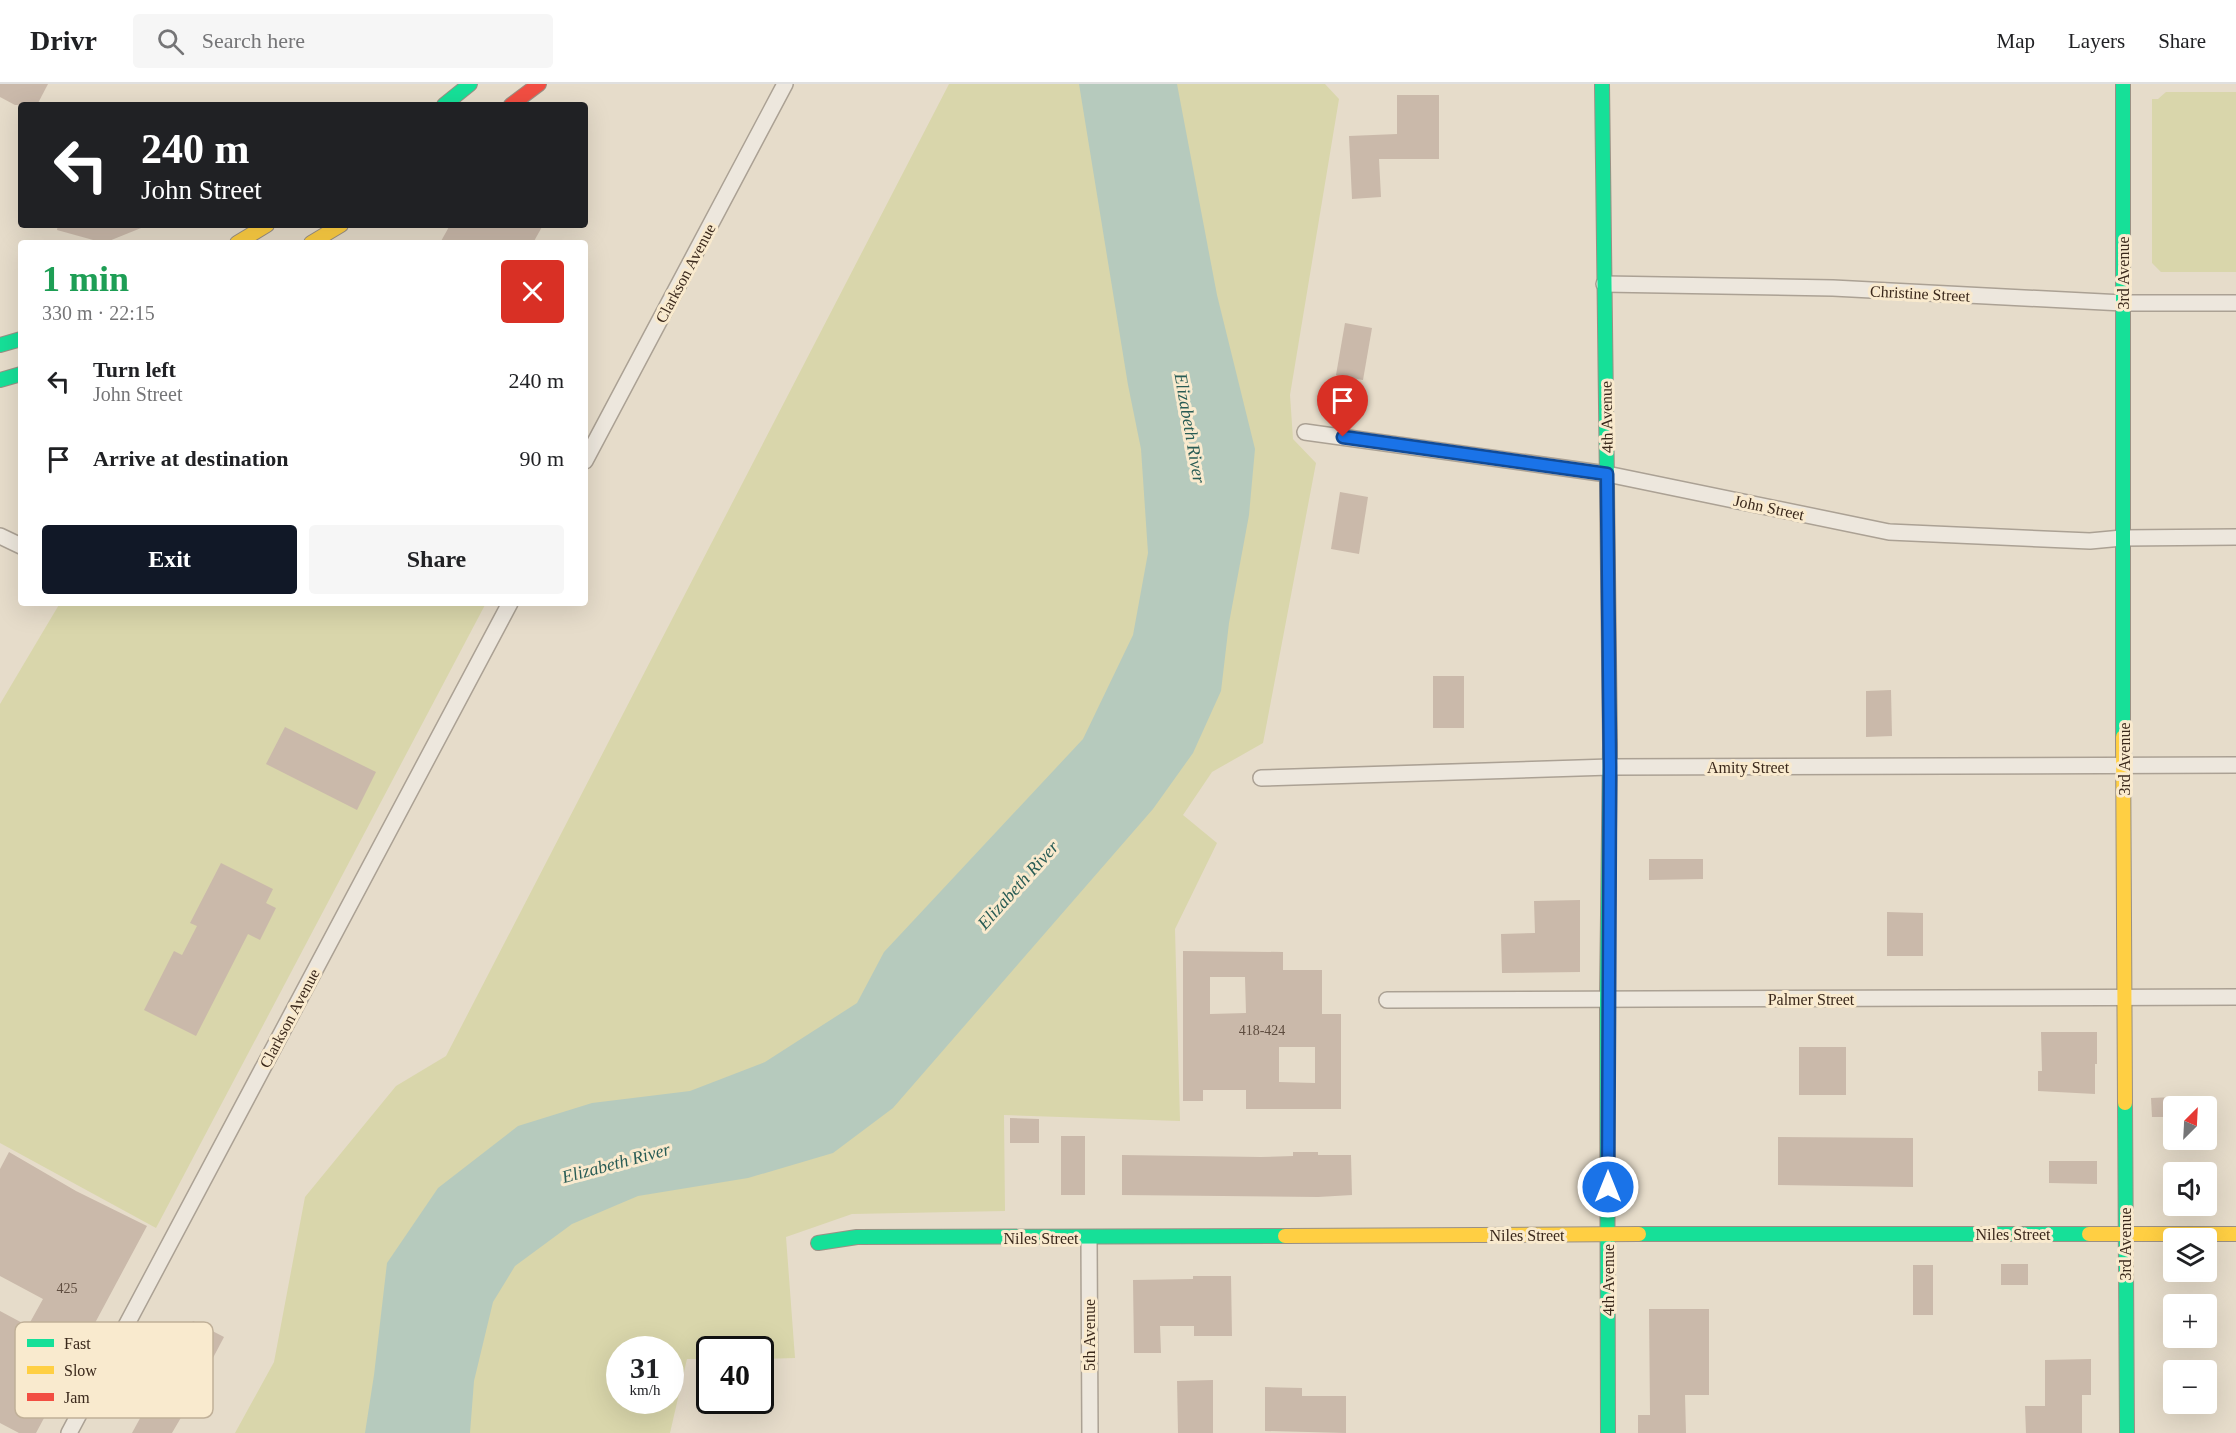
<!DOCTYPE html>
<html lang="en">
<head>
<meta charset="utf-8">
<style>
  :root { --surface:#fff; --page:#f6f6f6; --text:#202124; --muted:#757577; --line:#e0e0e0; --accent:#111827 }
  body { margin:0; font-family:Georgia,serif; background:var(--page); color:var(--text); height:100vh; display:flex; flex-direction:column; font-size:22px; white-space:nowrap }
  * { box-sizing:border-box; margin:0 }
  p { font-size:20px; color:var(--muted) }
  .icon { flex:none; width:33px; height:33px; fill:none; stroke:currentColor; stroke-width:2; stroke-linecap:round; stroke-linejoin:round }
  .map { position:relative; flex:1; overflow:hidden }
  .side { position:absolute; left:18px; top:156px; width:570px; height:366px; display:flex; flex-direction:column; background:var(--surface); border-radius:6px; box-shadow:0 6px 24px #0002 }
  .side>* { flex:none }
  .hud { position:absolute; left:18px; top:18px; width:570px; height:126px; border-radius:6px; box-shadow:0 6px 24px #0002; background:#202124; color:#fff; overflow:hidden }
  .needle { width:39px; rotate:24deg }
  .controls { position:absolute; left:2163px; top:1012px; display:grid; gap:12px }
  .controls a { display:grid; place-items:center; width:54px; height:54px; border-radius:6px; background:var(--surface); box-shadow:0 6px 24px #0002; font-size:30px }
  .speed { position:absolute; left:606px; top:1252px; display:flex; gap:12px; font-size:30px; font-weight:700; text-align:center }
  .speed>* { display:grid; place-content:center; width:78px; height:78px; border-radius:50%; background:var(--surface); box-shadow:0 6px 24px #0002; line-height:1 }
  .speed small { font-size:15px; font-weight:400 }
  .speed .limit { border:3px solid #111; border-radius:9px; background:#fff; color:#111 }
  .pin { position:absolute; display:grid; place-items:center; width:51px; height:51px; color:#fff; margin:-62px -26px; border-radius:50% 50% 50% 0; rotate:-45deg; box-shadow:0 0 6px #0007 }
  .pin .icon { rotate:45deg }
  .me { position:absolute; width:66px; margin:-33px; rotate:0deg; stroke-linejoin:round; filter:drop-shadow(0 0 4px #0008) }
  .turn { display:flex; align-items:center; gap:21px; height:126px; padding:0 24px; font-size:27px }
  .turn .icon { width:78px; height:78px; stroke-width:2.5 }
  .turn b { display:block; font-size:42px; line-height:51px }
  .round { display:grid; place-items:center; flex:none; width:63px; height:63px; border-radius:6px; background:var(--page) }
  .summary { display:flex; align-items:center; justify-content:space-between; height:102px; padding:0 24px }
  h1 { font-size:36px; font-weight:700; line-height:45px; color:#1e9e55 }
  .action { display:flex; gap:12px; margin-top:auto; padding:12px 24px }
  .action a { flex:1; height:69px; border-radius:6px; background:var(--accent); color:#fff; font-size:24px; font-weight:700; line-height:69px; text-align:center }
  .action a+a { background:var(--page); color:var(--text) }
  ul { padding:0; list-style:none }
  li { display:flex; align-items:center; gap:18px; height:78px; padding:0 24px }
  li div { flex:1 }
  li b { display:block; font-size:22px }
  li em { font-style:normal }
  header { display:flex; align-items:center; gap:36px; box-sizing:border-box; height:84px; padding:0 30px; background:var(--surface); border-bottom:2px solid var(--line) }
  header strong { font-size:28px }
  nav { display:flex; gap:33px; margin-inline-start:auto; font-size:21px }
  .search { width:420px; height:54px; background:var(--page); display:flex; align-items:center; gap:15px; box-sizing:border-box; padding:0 21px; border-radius:6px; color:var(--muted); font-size:22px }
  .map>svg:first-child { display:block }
  .green { fill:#d9d6ab; fill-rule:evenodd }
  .water { fill:#b6cabd }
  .building { fill:#cab9aa; fill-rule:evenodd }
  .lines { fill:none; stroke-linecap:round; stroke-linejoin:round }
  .street-casing { stroke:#aba194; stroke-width:18 }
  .fast-casing { stroke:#9a9084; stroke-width:16 }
  .slow-casing { stroke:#9a9084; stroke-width:16 }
  .jam-casing { stroke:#9a9084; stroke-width:16 }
  .street { stroke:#ede7dd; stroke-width:15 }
  .fast { stroke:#16e098; stroke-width:14 }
  .slow { stroke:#ffcf43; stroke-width:14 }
  .jam { stroke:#f24e42; stroke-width:14 }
  .route-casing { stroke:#114b97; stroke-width:15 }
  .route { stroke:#1a73e8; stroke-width:10 }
  .labels { text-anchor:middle; stroke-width:6; stroke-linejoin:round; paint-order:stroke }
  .number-label { font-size:14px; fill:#5e4c3f }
  .street-label { font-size:16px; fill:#3a281b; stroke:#f9eace }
  .water-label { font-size:18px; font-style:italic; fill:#295c55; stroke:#f9eace }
  .key { fill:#f9eace; stroke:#c0b098; stroke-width:1.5 }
  .key-label { font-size:16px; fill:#3a281b }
</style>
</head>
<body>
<header>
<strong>Drivr</strong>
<div class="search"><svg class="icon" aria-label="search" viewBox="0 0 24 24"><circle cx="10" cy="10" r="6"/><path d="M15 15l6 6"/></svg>Search here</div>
<nav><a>Map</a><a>Layers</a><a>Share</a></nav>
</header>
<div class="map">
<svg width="2236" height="1349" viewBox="0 0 2236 1349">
  <rect width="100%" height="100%" fill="#e6dcca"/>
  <g class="green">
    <path d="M 949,0 L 1325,0 L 1339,15 L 1290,311 L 1293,355 L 1316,379 L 1263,659 L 1212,688 L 1183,731 L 1217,759 L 1175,845 L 1180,1037 L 1004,1031 L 1005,1127 L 852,1130 L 786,1153 L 795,1274 L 761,1275 L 760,1266 L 710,1266 L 709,1275 L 687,1275 L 670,1349 L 235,1349 L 274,1278 L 305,1113 L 396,1002 L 446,972 ZM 620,1266 L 670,1266 L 670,1317 L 620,1317 Z"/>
    <polygon points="2166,8 2236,8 2236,188 2161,188 2152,179 2152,15 2158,15"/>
    <polygon points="60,519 486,519 156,1144 0,1059 0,620"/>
  </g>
  <polygon class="water" points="1079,0 1177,0 1217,211 1255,365 1249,431 1229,539 1221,607 1193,669 1153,725 893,1024 833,1069 748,1094 638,1112 572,1140 515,1182 493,1218 474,1297 470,1349 365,1349 374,1291 387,1179 438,1104 518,1042 592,1019 690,1007 765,978 857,919 884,868 1083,655 1133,551 1148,469 1141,365 1128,301"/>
  <g class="building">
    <polygon points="0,0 48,0 37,21 15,21 0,13"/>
    <polygon points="1397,11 1439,11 1439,75 1379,75 1381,113 1352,115 1349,52 1397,50"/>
    <polygon points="58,141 146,141 146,142 104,159 57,146"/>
    <polygon points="450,141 543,141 533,159 440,159"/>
    <polygon points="1345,239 1372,244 1363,296 1336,291"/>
    <polygon points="1340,408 1368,413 1359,470 1331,465"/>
    <rect x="1433" y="592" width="31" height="52"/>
    <polygon points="1891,606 1892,652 1866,653 1866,607"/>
    <polygon points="285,643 376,688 357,726 266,680"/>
    <polygon points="1649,775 1703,775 1703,795 1649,796"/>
    <polygon points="221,779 273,805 266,819 276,824 260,856 248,850 196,952 144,926 174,867 182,871 197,842 190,839"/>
    <polygon points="1580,816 1580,888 1502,889 1501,850 1535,849 1534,817"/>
    <polygon points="1887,828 1923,829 1923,872 1887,872"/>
    <path d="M 1183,867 L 1283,868 L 1283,886 L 1322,886 L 1322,930 L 1341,930 L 1341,1025 L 1246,1025 L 1246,1006 L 1203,1006 L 1203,1017 L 1183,1017 ZM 1210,893 L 1245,893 L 1246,929 L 1210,930 ZM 1279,963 L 1315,963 L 1315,999 L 1279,998 Z"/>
    <polygon points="2041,948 2097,948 2097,980 2095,980 2095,1010 2038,1007 2038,987 2042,987"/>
    <rect x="1799" y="963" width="47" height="48"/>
    <polygon points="2174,1013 2174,1033 2152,1033 2151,1014"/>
    <polygon points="1010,1034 1039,1035 1039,1059 1010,1059"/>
    <rect x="1061" y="1052" width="24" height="59"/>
    <polygon points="1778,1053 1913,1054 1913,1103 1778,1101"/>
    <polygon points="9,1068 76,1107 147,1142 36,1349 19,1349 0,1339 0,1227 28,1242 43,1215 0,1192 0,1085"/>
    <polygon points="1293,1068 1318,1068 1318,1071 1351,1071 1352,1111 1318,1113 1122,1111 1122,1071 1261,1073 1293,1072"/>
    <polygon points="2049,1077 2097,1077 2097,1100 2049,1099"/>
    <rect x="2001" y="1180" width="27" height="21"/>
    <rect x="1913" y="1181" width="20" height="50"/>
    <polygon points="1193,1192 1231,1192 1232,1252 1194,1252 1194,1242 1160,1242 1161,1269 1134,1269 1133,1196 1193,1195"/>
    <polygon points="1649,1225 1709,1225 1709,1311 1685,1311 1686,1349 1638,1349 1638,1331 1650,1331"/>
    <polygon points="193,1237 224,1253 186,1325 172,1349 132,1349"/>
    <polygon points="2091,1275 2091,1311 2082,1311 2082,1349 2026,1349 2025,1322 2045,1322 2045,1276"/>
    <polygon points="1213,1296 1213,1349 1178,1349 1177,1297"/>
    <polygon points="1265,1303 1302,1304 1302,1312 1346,1312 1346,1349 1265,1347"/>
  </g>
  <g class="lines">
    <defs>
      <g id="street">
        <polyline points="1604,200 1833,204 2123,219 2236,219"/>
        <polyline points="1305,348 1607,390 1889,448 2090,457 2122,454 2236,453"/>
        <polyline points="585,377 785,0"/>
        <polyline points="0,452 21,462"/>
        <polyline points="1261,694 1610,683 2236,681"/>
        <polyline points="1387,916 2236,913"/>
        <polyline points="1089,1154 1090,1349"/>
        <polyline points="69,1349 510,519"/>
      </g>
      <g id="fast">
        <polyline points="1602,0 1607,401"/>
        <polyline points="2123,0 2123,653"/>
        <polyline points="444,21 470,0"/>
        <polyline points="0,261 21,255"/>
        <polyline points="0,296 21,290"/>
        <polyline points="2125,1019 2127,1349"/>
        <polyline points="1639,1150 2089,1150"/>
        <polyline points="818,1159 857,1153 1285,1152"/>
        <polyline points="1608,1349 1607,916 1610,661"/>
      </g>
      <g id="slow">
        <polyline points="237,159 267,141"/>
        <polyline points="311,159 341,141"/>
        <polyline points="1607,401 1610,661"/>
        <polyline points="2123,653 2125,1019"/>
        <polyline points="2089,1150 2236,1150"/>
        <polyline points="1285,1152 1639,1150"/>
      </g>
      <polyline id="jam" points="511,21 539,0"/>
    </defs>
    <use href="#street" class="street-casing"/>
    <use href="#fast" class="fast-casing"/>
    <use href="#slow" class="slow-casing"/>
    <use href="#jam" class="jam-casing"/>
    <use href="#street" class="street"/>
    <use href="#fast" class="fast"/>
    <use href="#slow" class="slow"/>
    <use href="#jam" class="jam"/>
  </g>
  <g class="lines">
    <defs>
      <polyline id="route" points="1343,353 1607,390 1610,683 1608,1103"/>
    </defs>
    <use href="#route" class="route-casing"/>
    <use href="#route" class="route"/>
  </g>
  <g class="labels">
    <g class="number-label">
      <text x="1262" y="951">418-424</text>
      <text x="67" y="1209">425</text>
    </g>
    <g class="street-label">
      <text transform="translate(685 189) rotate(-62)" y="6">Clarkson Avenue</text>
      <text transform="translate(2123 189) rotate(-90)" y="6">3rd Avenue</text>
      <text transform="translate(1920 209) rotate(3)" y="6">Christine Street</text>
      <text transform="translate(1606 333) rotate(-91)" y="6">4th Avenue</text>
      <text transform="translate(1769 423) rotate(12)" y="6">John Street</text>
      <text transform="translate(2124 675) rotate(-90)" y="6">3rd Avenue</text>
      <text x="1748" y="689">Amity Street</text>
      <text x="1811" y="921">Palmer Street</text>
      <text transform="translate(289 934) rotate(-62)" y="6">Clarkson Avenue</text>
      <text x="2013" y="1156">Niles Street</text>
      <text x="1527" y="1157">Niles Street</text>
      <text x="1041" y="1160">Niles Street</text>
      <text transform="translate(2125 1160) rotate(-90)" y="6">3rd Avenue</text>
      <text transform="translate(1608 1196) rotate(-90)" y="6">4th Avenue</text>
      <text transform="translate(1089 1251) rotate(-90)" y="6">5th Avenue</text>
    </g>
    <g class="water-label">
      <text transform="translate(1190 344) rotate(80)" y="6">Elizabeth River</text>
      <text transform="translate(1018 801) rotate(-48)" y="6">Elizabeth River</text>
      <text transform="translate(616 1079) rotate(-15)" y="6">Elizabeth River</text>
    </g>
  </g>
  <rect x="15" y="1238" width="198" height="96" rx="9" class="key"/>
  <rect x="27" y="1255" width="27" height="8" fill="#16e098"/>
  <rect x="27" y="1282" width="27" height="8" fill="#ffcf43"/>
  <rect x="27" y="1309" width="27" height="8" fill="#f24e42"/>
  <g class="key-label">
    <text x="64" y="1265">Fast</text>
    <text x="64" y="1292">Slow</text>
    <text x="64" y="1319">Jam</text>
  </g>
</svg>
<div class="controls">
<a><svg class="needle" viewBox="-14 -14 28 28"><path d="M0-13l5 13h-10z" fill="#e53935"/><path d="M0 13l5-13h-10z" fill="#757577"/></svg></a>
<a><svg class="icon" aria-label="sound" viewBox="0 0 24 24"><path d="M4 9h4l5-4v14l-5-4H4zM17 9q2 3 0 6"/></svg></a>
<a><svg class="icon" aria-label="layers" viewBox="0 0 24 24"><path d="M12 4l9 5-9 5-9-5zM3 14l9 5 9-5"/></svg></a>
<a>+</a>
<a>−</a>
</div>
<div class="speed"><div>31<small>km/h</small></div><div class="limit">40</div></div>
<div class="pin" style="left:1343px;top:353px;background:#d93025"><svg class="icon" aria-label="arrive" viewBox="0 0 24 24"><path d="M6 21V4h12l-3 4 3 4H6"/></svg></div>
<svg class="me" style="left:1608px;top:1103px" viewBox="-20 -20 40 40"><circle r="17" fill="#1a73e8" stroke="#fff" stroke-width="3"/><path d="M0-11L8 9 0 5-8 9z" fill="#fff"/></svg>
<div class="hud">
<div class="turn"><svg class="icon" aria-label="left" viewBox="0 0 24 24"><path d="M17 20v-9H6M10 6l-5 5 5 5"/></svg><div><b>240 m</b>John Street</div></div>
</div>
<section class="side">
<div class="summary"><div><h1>1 min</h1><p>330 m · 22:15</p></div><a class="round" style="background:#d93025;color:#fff"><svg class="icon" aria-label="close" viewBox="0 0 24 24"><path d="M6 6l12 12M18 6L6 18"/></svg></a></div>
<ul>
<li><svg class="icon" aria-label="left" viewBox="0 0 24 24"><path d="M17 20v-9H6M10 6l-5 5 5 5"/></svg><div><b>Turn left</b><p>John Street</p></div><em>240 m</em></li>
<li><svg class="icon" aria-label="arrive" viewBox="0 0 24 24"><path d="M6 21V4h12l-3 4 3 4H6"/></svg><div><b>Arrive at destination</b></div><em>90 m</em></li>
</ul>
<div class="action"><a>Exit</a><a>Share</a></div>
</section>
</div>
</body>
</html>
